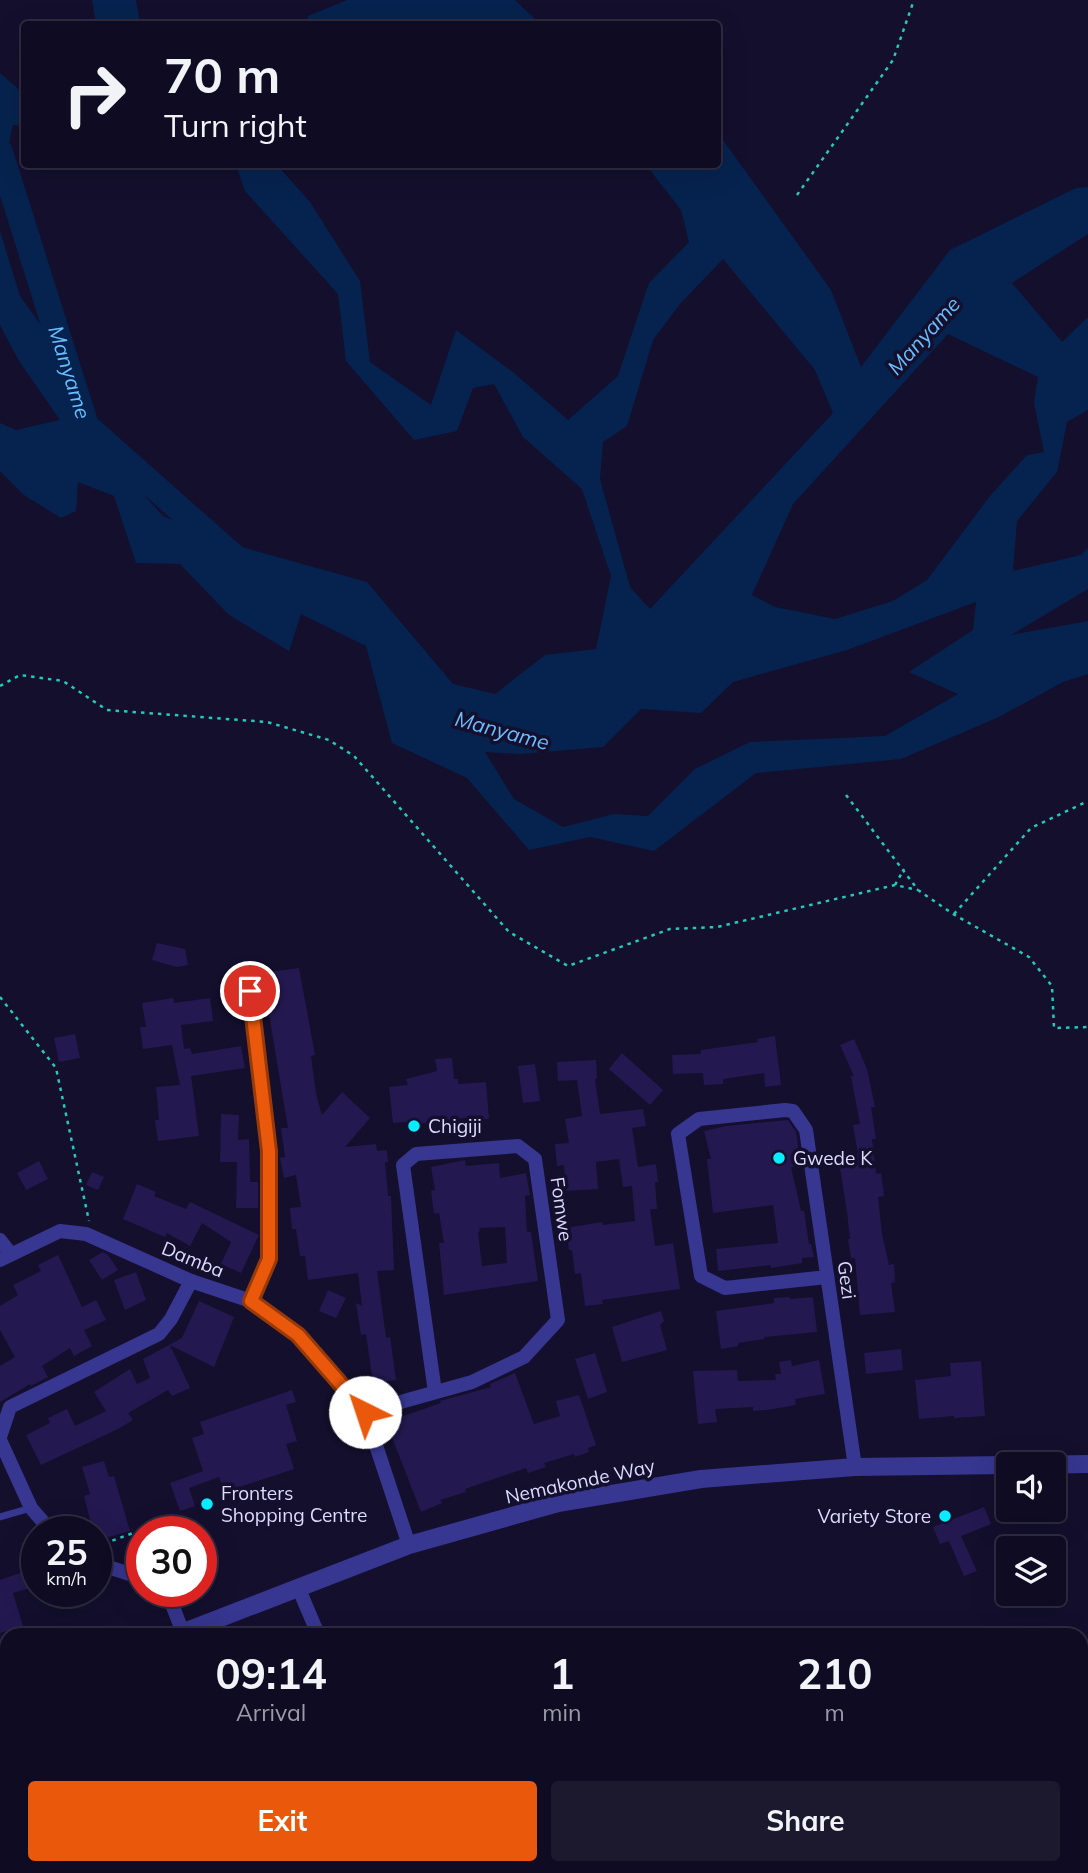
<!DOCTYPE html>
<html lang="en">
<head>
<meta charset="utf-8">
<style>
  :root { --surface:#0e0b22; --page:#1c192f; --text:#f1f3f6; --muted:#9b9ba5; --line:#2e2b40; --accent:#ea580c }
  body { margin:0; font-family:Mulish,sans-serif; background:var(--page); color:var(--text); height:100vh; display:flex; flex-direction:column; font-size:26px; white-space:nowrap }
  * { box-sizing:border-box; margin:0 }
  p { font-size:23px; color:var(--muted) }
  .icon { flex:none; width:38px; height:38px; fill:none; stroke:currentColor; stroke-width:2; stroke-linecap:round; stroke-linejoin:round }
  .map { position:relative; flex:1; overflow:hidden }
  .panel { position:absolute; left:0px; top:1628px; width:1088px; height:247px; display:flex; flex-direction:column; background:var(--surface); border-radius:21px 21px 0 0; box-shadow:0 7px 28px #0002,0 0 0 2px var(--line) }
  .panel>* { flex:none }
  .guide { position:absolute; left:21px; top:21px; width:700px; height:147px; border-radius:7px; box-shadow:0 7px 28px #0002,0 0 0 2px var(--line); background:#0e0b22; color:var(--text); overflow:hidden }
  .fabs { position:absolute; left:996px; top:1452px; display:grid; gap:14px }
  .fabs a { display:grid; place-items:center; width:70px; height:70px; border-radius:7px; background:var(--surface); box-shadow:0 7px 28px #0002,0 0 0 2px var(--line); font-size:35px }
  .speed { position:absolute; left:21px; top:1516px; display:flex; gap:14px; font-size:35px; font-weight:700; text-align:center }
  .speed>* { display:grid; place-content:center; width:91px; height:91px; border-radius:50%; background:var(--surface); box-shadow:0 7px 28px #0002,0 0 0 2px var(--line); line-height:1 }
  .speed small { font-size:18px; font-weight:400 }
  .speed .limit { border:10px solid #d22; background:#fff; color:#111 }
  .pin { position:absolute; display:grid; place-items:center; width:60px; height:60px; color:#fff; margin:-30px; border:4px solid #fff; border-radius:50%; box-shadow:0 2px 7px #0007 }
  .me { position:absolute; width:77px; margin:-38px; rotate:319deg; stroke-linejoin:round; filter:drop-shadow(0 0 5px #0008) }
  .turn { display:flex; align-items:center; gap:24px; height:147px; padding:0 28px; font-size:32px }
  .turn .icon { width:91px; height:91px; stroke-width:2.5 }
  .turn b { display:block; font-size:49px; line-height:60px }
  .eta { display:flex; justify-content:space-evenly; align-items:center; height:119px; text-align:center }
  .eta b { font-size:42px; font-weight:700; line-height:49px }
  .action { display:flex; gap:14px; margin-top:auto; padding:14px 28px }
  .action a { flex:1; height:80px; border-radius:7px; background:var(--accent); color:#fff; font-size:28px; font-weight:700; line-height:80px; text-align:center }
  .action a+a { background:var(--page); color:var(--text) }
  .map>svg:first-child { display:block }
  .water { fill:#06234f; fill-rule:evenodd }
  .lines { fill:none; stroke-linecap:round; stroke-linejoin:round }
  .river { stroke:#06234f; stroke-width:26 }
  .building { fill:#231950; fill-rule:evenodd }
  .path { stroke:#26c8ba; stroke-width:2.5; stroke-dasharray:3.5 5; stroke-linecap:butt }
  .service { stroke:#373690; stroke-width:7 }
  .minor { stroke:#373690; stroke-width:14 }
  .tertiary { stroke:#373690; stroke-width:18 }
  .route-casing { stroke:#983908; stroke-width:18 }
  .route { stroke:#ea580c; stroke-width:12 }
  .poi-dot { fill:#07edff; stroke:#130f2d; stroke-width:2.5 }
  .labels { text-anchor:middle; stroke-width:7; stroke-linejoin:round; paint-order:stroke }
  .poi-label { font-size:19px; fill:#dedbff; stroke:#130f2d; text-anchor:start }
  .street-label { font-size:19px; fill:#dedbff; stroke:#130f2d }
  .water-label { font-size:21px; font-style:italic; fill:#69beff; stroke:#130f2d }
</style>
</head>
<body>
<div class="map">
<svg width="1088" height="1873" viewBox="0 0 1088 1873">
  <rect width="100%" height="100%" fill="#130f2d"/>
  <g class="water">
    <polygon points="92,0 136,0 140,24 96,24"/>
    <polygon points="347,0 515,0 540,24 486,24 473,21 468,24 307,24 308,16"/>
    <polygon points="0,73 24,94 24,126 13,125 0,184"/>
    <path d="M 718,133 L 831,290 L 861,367 L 950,250 L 1076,188 L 1088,187 L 1088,234 L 1012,283 L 1062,342 L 1088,317 L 1088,410 L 1067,422 L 1057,472 L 1017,521 L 1013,571 L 1081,555 L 1088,548 L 1088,589 L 1011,635 L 1088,621 L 1088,674 L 1063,682 L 999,717 L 901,759 L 756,773 L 654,851 L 590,837 L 529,850 L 467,778 L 392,743 L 366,646 L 301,614 L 289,651 L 229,615 L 180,564 L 136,563 L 114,496 L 78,482 L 76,511 L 61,518 L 24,495 L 0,471 L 0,423 L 16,430 L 60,420 L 19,361 L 0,325 L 0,231 L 20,296 L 77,376 L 81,425 L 163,516 L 234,545 L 367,582 L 453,684 L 495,694 L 545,655 L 596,649 L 611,576 L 582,489 L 523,437 L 494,384 L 473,388 L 457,431 L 414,440 L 346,361 L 338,294 L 245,191 L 236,165 L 277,165 L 310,202 L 360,281 L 370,362 L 431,405 L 456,330 L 514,373 L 568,420 L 618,376 L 649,283 L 689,242 L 681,210 L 646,165 L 718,164 ZM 723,259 L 815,370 L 833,413 L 650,609 L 630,587 L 600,479 L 603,442 L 627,426 L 653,340 L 680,304 ZM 948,334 L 1038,377 L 1034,403 L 1044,452 L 1027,455 L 990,496 L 927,580 L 893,601 L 835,619 L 775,607 L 752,595 L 793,504 ZM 976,602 L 973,630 L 909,672 L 958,694 L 885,736 L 750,742 L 695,769 L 648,816 L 614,814 L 563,827 L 514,799 L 485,752 L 520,754 L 603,747 L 641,709 L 701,713 L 733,682 L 847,650 Z"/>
  </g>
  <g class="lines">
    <path class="river" id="s1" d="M 0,152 L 86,426 L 234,557"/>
  </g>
  <g class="building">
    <polygon points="157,943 185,949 188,965 177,967 152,960"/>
    <polygon points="299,968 315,1055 311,1056 316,1094 322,1115 342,1092 370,1118 345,1147 376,1144 377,1151 387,1150 388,1162 385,1162 388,1196 391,1196 394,1270 377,1271 386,1338 390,1337 396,1380 373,1383 366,1334 361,1335 356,1303 362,1306 358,1273 308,1280 305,1256 300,1256 296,1229 292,1229 290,1208 301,1207 296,1175 284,1178 280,1158 285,1157 281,1128 288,1128 267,1002 274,1001 270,972"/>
    <polygon points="173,998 174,1003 210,998 213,1021 181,1025 184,1049 190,1048 192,1054 241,1046 245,1068 191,1076 199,1136 158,1141 155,1120 159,1120 156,1087 180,1085 172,1045 143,1049 140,1027 146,1027 142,1003"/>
    <polygon points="75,1034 80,1058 59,1062 54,1038"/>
    <polygon points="775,1036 781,1085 765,1087 764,1073 723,1079 723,1084 704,1085 703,1073 673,1074 672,1055 701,1054 701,1050 758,1042 757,1039"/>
    <polygon points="854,1039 867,1069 875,1107 871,1107 876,1139 872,1139 876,1174 881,1173 884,1196 878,1197 882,1234 889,1265 894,1264 895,1282 891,1283 895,1312 860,1315 855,1258 851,1258 848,1239 850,1239 847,1212 838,1156 858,1154 853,1125 860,1124 851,1076 854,1076 840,1045"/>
    <polygon points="622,1053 663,1090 650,1105 609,1069"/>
    <polygon points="452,1058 454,1079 458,1079 458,1084 486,1082 489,1119 471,1120 471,1117 416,1124 415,1121 393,1123 389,1087 408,1085 406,1079 437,1071 435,1059"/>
    <polygon points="596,1060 597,1078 595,1079 600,1114 643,1109 646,1126 632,1128 638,1167 656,1164 658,1182 655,1182 657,1209 650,1209 655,1246 673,1243 680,1289 602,1300 603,1304 585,1306 581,1273 575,1274 572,1250 569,1250 566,1228 602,1222 603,1225 635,1221 632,1186 623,1187 619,1159 596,1162 598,1189 566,1191 564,1165 557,1166 555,1144 569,1143 565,1119 582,1116 577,1080 558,1081 557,1062"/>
    <polygon points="535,1064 540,1101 523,1103 518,1066"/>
    <polygon points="221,1114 239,1115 238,1140 249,1139 250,1182 258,1182 258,1208 236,1208 237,1162 220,1162"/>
    <polygon points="788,1120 796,1132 801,1166 791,1167 801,1211 804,1211 809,1244 811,1244 814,1257 802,1258 802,1263 771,1268 771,1265 718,1271 716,1249 778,1243 773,1205 713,1213 707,1159 711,1159 704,1131 726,1126"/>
    <path d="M 465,1160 L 466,1166 L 499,1163 L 500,1178 L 526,1173 L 530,1195 L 525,1196 L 527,1232 L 531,1232 L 538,1281 L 444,1295 L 439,1243 L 444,1243 L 439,1213 L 434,1214 L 431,1191 L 435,1190 L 431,1167 ZM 505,1227 L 507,1263 L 482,1266 L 478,1232 L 480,1231 L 479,1228 Z"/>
    <polygon points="39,1161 48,1179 26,1190 17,1173"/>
    <polygon points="92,1172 104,1177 98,1190 86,1185"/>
    <polygon points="137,1184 156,1192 154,1196 186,1209 190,1202 259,1235 241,1273 221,1264 231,1242 202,1223 190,1246 167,1233 165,1237 123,1219"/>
    <polygon points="103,1252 108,1255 118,1270 102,1280 89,1260"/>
    <polygon points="58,1255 82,1307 96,1300 106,1320 84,1330 92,1346 74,1356 70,1348 42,1366 48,1377 31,1386 30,1384 0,1402 0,1366 15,1357 0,1330 0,1306 18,1295 13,1285 41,1271 38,1265"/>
    <polygon points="136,1272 146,1300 125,1310 114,1280"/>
    <polygon points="328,1290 346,1298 336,1318 319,1311"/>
    <polygon points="790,1297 790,1299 813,1297 817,1332 764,1337 764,1339 738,1343 738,1346 721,1349 716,1311 774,1303 774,1298"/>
    <polygon points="199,1301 234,1317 214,1367 170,1345 190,1388 172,1396 168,1390 128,1413 133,1420 118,1429 41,1465 26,1435 50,1423 48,1418 67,1409 75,1426 106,1411 94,1392 130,1369 137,1384 150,1378 143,1359 182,1338"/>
    <polygon points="661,1311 664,1321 660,1325 667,1350 622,1362 612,1327"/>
    <polygon points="901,1349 903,1370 866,1374 864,1353"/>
    <polygon points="595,1353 607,1392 588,1399 575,1359"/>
    <polygon points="791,1360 792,1366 819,1360 825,1394 795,1399 796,1405 767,1410 753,1411 753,1407 715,1409 717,1422 698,1424 693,1371 737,1370 738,1381 776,1380 775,1374 781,1374 779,1362"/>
    <polygon points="981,1361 985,1416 954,1418 954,1416 919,1419 915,1380 951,1376 950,1363"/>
    <polygon points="515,1373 534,1424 560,1416 556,1401 579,1395 596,1445 588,1448 589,1452 575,1457 574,1454 544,1463 546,1467 528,1473 526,1468 465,1489 466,1492 440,1500 442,1503 421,1512 386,1422 441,1403 440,1401 491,1387 490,1384"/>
    <polygon points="292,1390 296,1402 286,1405 297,1441 286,1444 294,1469 224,1492 219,1477 189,1488 195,1506 180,1511 170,1483 203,1471 192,1438 204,1434 200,1422"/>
    <polygon points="104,1461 109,1477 114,1476 130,1531 105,1538 103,1531 93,1531 84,1496 90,1494 82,1467"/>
    <polygon points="984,1507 991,1524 961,1536 977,1571 964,1576 949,1541 940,1544 933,1527"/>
    <polygon points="37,1567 37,1586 13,1593 23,1626 0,1633 0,1580"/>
  </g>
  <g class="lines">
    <g class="path">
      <polyline points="797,195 893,60 914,0"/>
      <polyline points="0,686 20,675 63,681 107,710 267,722 329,740 354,756 509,932 568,966 670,929 717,927 895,885 918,890"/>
      <polyline points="846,795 918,890 953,914 1029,957 1052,986 1054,1028 1088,1027"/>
      <polyline points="895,885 904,869"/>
      <polyline points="954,914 1031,828 1088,801"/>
      <polyline points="0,997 56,1068 89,1221"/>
      <polyline points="96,1544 103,1544 177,1517"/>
    </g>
    <polyline class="service" points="0,1517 31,1508"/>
    <g class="minor">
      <polyline points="250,991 269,1151 269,1259 251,1301"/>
      <polyline points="0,1240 11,1254"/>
      <polyline points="0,1260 60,1231 86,1234 191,1281 251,1301 298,1335 365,1412 409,1545"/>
      <polyline points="827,1277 725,1288 701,1276 678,1134 699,1119 785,1110 793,1111 806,1130 855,1467"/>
      <polyline points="365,1412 472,1382 524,1357 558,1320 535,1159 518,1146 416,1154 403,1165 435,1392"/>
      <polyline points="0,1437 10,1407 159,1334 171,1319 191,1281"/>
      <polyline points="0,1440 31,1508 51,1531"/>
      <polyline points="96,1563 142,1578"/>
      <polyline points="298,1587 318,1634"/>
      <polyline points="167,1591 183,1633"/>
      <polyline points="1082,1850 1088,1849"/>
      <polyline points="413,1867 415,1873"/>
    </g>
    <g class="tertiary">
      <polyline points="1028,1465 1088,1464"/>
      <polyline points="179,1634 409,1545 558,1503 701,1479 855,1467 1008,1465"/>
      <polyline points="0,1684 7,1682"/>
    </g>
  </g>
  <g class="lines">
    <defs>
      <polyline id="route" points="250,991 269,1151 269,1259 251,1301 298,1335 365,1412"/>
    </defs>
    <use href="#route" class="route-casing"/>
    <use href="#route" class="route"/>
  </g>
  <g class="poi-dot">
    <circle cx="414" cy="1126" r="7"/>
    <circle cx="779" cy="1158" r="7"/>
    <circle cx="207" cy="1504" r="7"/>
    <circle cx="945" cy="1516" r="7"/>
  </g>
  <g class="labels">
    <g class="poi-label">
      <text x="428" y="1133">Chigiji</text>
      <text x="793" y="1165">Gwede K</text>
      <text x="221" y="1500">Fronters<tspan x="221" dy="22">Shopping Centre</tspan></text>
      <text x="931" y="1523" text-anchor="end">Variety Store</text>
    </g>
    <g class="street-label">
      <text transform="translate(562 1209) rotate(82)" y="7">Fomwe</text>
      <text transform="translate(193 1259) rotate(22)" y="7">Damba</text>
      <text transform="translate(847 1280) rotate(82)" y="7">Gezi</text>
      <text transform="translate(580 1481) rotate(-12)" y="7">Nemakonde Way</text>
    </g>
    <g class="water-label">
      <text transform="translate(924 336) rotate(-48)" y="7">Manyame</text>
      <text dy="7" stroke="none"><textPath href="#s1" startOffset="231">Manyame</textPath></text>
      <text transform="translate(502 731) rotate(15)" y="7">Manyame</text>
    </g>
  </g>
</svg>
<div class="fabs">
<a><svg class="icon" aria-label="sound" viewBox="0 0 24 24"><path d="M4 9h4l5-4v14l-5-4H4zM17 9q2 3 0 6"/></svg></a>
<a><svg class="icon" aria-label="layers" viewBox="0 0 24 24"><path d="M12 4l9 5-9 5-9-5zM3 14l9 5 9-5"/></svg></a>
</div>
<div class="speed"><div>25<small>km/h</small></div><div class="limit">30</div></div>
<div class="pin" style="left:250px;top:991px;background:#d93025"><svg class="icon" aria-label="arrive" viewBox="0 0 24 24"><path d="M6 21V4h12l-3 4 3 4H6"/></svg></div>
<svg class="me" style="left:365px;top:1412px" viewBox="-20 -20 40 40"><circle r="19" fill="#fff"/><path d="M0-13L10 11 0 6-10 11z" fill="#ea580c"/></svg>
<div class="guide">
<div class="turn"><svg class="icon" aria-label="right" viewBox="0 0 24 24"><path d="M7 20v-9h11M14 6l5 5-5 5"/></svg><div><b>70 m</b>Turn right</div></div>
</div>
<section class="panel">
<div class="eta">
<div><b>09:14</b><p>Arrival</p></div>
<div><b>1</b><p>min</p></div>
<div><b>210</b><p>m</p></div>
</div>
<div class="action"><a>Exit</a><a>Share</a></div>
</section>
</div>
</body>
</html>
